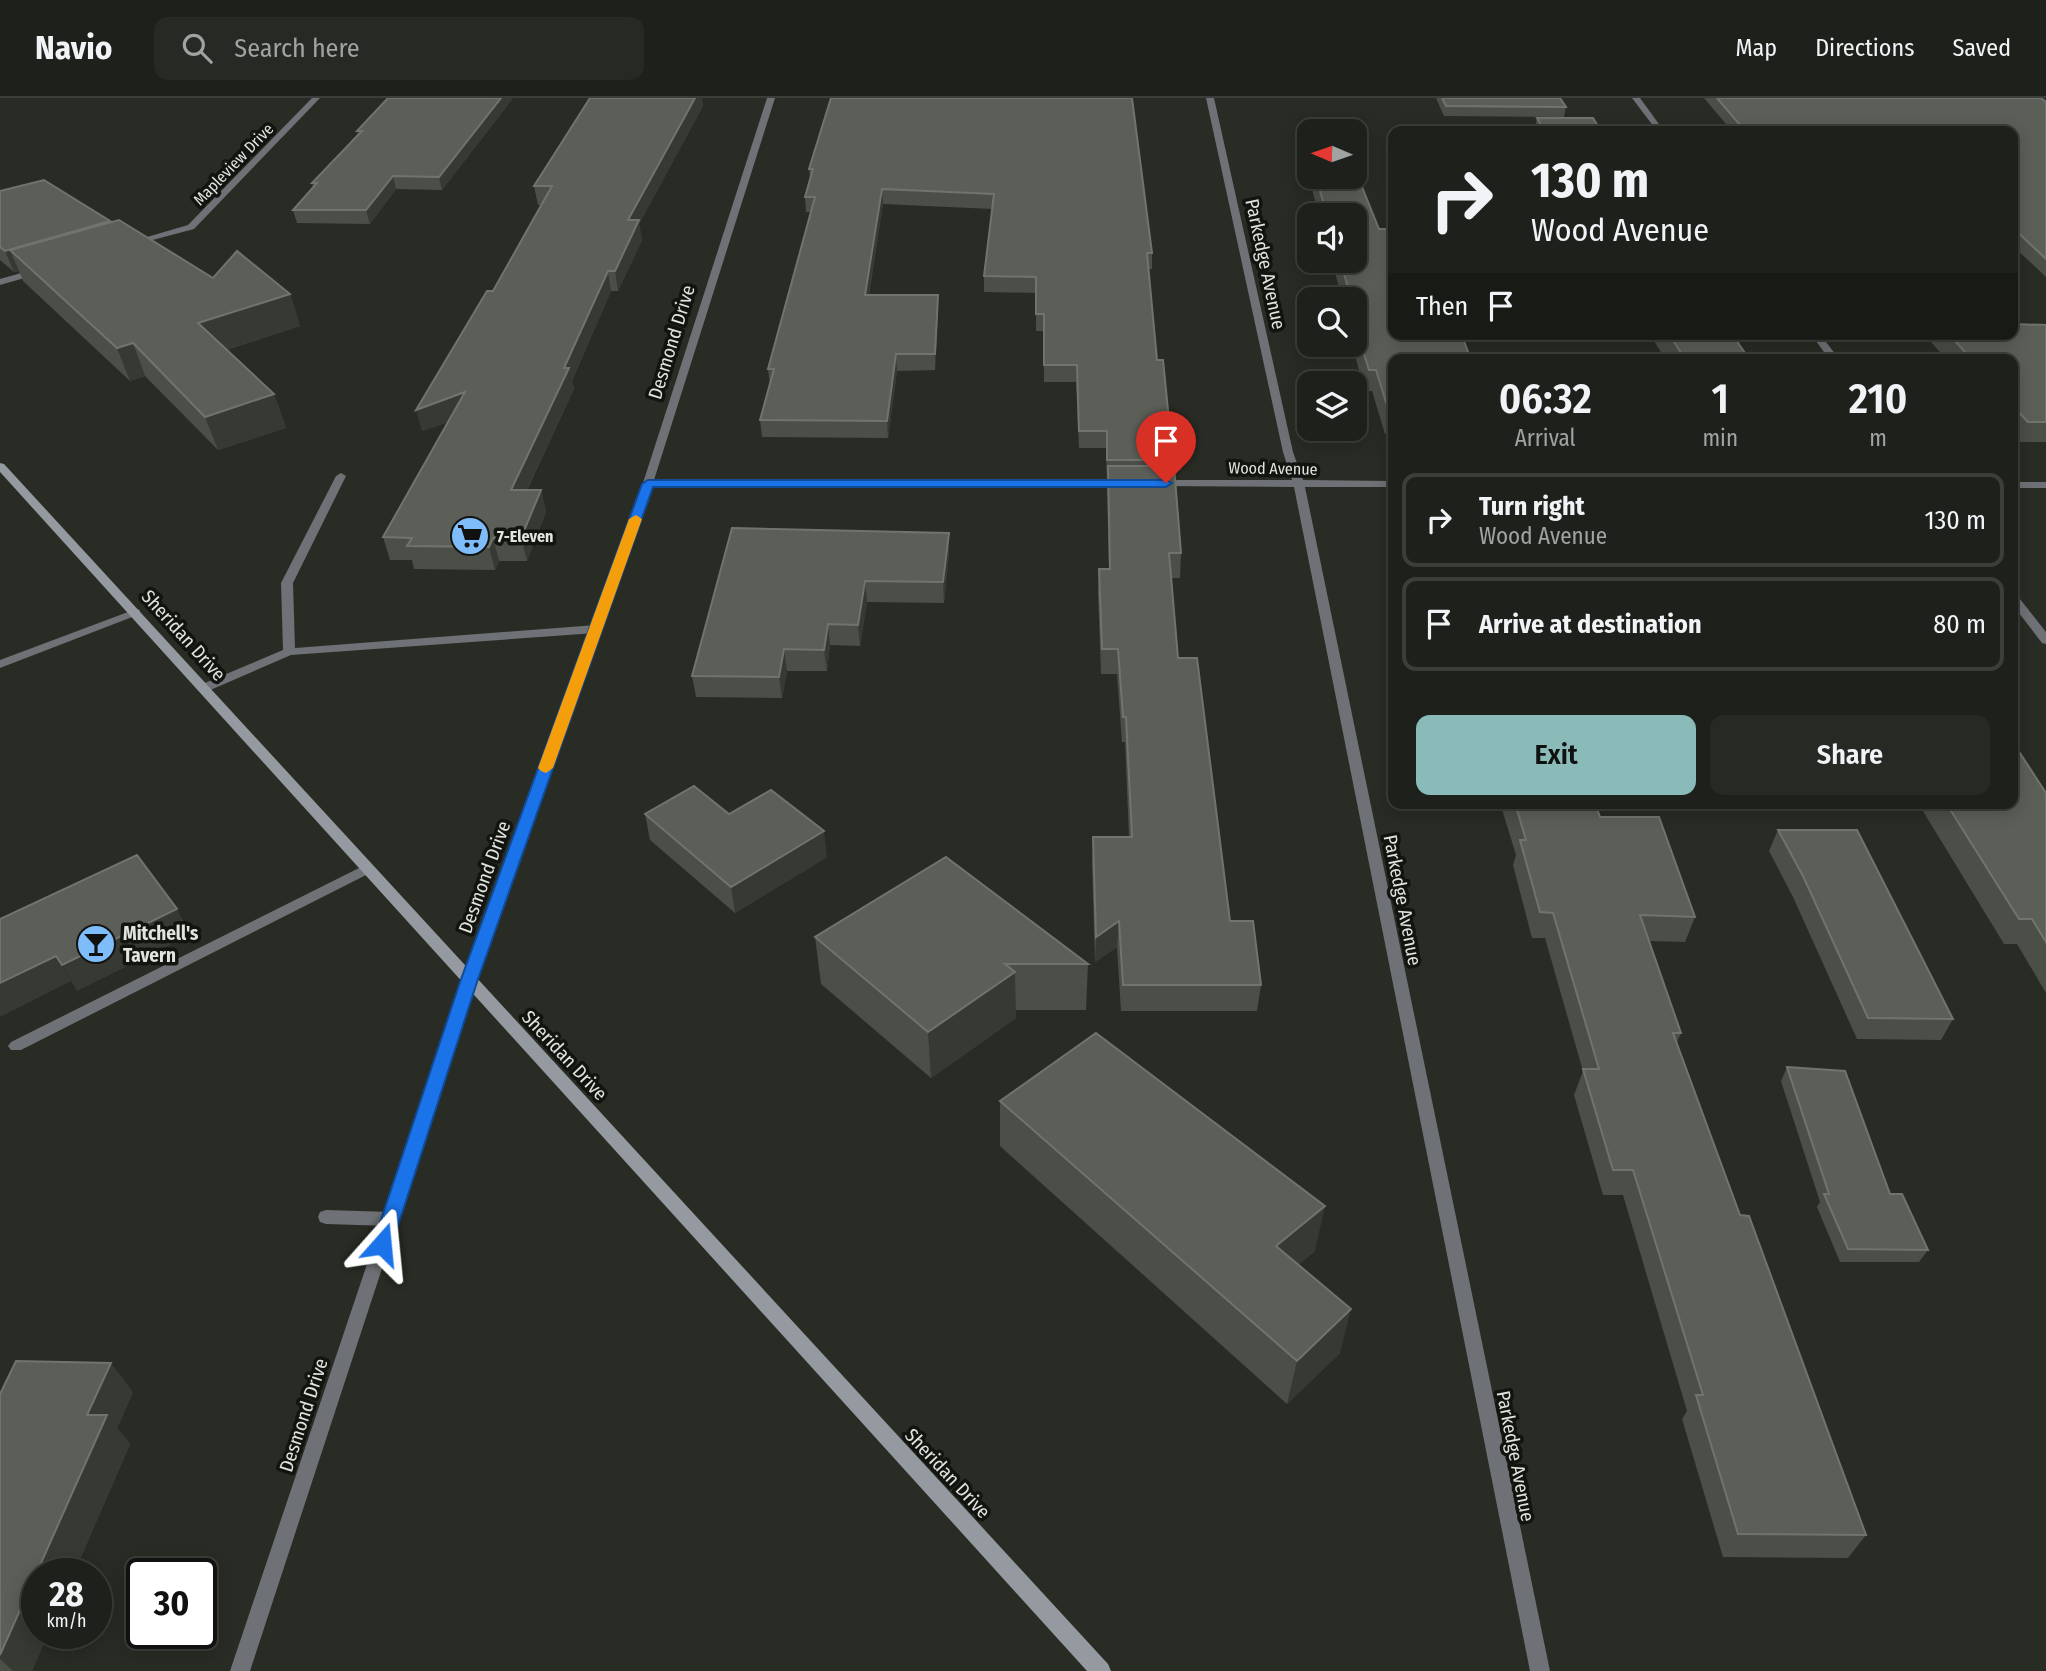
<!DOCTYPE html>
<html lang="en">
<head>
<meta charset="utf-8">
<style>
  :root { --surface:#1e211b; --page:#262924; --text:#f1f3f6; --muted:#a1a3a3; --line:#3c3e3a; --accent:#8bbbb9 }
  body { margin:0; font-family:"Fira Sans Condensed",sans-serif; background:var(--page); color:var(--text); height:100vh; display:flex; flex-direction:column; font-size:26px; white-space:nowrap }
  * { box-sizing:border-box; margin:0 }
  p { font-size:23px; color:var(--muted) }
  .icon { flex:none; width:38px; height:38px; fill:none; stroke:currentColor; stroke-width:2; stroke-linecap:round; stroke-linejoin:round }
  .map { position:relative; flex:1; overflow:hidden }
  .details { position:absolute; left:1388px; top:256px; width:630px; height:455px; display:flex; flex-direction:column; background:var(--surface); border-radius:14px; box-shadow:0 4px 18px #0003,0 0 0 2px var(--line) }
  .details>* { flex:none }
  .banner { position:absolute; left:1388px; top:28px; width:630px; height:214px; border-radius:14px; box-shadow:0 4px 18px #0003,0 0 0 2px var(--line); background:#1e211b; color:var(--text); overflow:hidden }
  .needle { width:46px; rotate:272deg }
  .controls { position:absolute; left:1297px; top:21px; display:grid; gap:14px }
  .controls a { display:grid; place-items:center; width:70px; height:70px; border-radius:14px; background:var(--surface); box-shadow:0 4px 18px #0003,0 0 0 2px var(--line); font-size:35px }
  .speed { position:absolute; left:21px; top:1460px; display:flex; gap:14px; font-size:35px; font-weight:700; text-align:center }
  .speed>* { display:grid; place-content:center; width:91px; height:91px; border-radius:50%; background:var(--surface); box-shadow:0 4px 18px #0003,0 0 0 2px var(--line); line-height:1 }
  .speed small { font-size:18px; font-weight:400 }
  .speed .limit { border:4px solid #111; border-radius:10px; background:#fff; color:#111 }
  .pin { position:absolute; display:grid; place-items:center; width:60px; height:60px; color:#fff; margin:-72px -30px; border-radius:50% 50% 50% 0; rotate:-45deg; box-shadow:0 0 7px #0007 }
  .pin .icon { rotate:45deg }
  .me { position:absolute; width:77px; margin:-38px; rotate:18deg; stroke-linejoin:round; filter:drop-shadow(0 0 5px #0008) }
  .turn { display:flex; align-items:center; gap:24px; height:147px; padding:0 28px; font-size:32px }
  .turn .icon { width:91px; height:91px; stroke-width:2.5 }
  .turn b { display:block; font-size:49px; line-height:60px }
  .then { display:flex; align-items:center; height:66px; padding:0 28px; background:#0003; gap:14px; font-size:26px }
  .eta { display:flex; justify-content:space-evenly; align-items:center; height:119px; text-align:center }
  .eta b { font-size:42px; font-weight:600; line-height:49px }
  .button { display:flex; gap:14px; margin-top:auto; padding:14px 28px }
  .button a { flex:1; height:80px; border-radius:14px; background:var(--accent); color:#111; font-size:28px; font-weight:600; line-height:80px; text-align:center }
  .button a+a { background:var(--page); color:var(--text) }
  ul { padding:0; list-style:none }
  li { display:flex; align-items:center; gap:21px; height:94px; margin:0 14px 10px; padding:0 14px; border:4px solid var(--line); border-radius:14px }
  li div { flex:1 }
  li b { display:block; font-size:26px }
  li em { font-style:normal }
  header { display:flex; align-items:center; gap:42px; box-sizing:border-box; height:98px; padding:0 35px; background:var(--surface); border-bottom:2px solid var(--line) }
  header strong { font-size:33px }
  nav { display:flex; gap:38px; margin-inline-start:auto; font-size:24px }
  .search { width:490px; height:63px; background:var(--page); display:flex; align-items:center; gap:18px; box-sizing:border-box; padding:0 24px; border-radius:14px; color:var(--muted); font-size:26px }
  .map>svg:first-child { display:block }
  .lines { fill:none; stroke-linecap:round; stroke-linejoin:round }
  .lane { fill:#6e7175; fill-rule:evenodd }
  .street { fill:#6e7175; fill-rule:evenodd }
  .secondary { fill:#949a9f; fill-rule:evenodd }
  .wall { fill:#4b4f47 }
  .shaded-wall { fill:#363a32 }
  .building { fill:#5c5f58; stroke:#71746d; stroke-width:2 }
  .route { fill:#1a73e8; stroke:#114b97; stroke-width:2 }
  .slow { fill:#f59e0b }
  .labels { text-anchor:middle; stroke-width:7; stroke-linejoin:round; paint-order:stroke }
  .far-street-label { font-size:16px; fill:#e2e4df; stroke:#121410 }
  .far-poi-label { font-size:16px; font-weight:bold; fill:#e2e4df; stroke:#121410; text-anchor:start }
  .street-label { font-size:19px; fill:#e2e4df; stroke:#121410 }
  .poi-label { font-size:19px; font-weight:bold; fill:#e2e4df; stroke:#121410; text-anchor:start }
</style>
</head>
<body>
<header>
<strong>Navio</strong>
<div class="search"><svg class="icon" aria-label="search" viewBox="0 0 24 24"><circle cx="10" cy="10" r="6"/><path d="M15 15l6 6"/></svg>Search here</div>
<nav><a>Map</a><a>Directions</a><a>Saved</a></nav>
</header>
<div class="map">
<svg width="2046" height="1573" viewBox="0 0 2046 1573">
  <rect width="100%" height="100%" fill="#282c24"/>
  <g class="lines">
    <g class="lane">
      <polygon points="341,375 346,378 293,485 295,550 596,527 602,531 596,535 291,557 208,593 200,593 198,590 200,587 283,552 281,485 336,378"/>
      <polygon points="136,511 140,512 140,516 0,570 0,562"/>
      <polygon points="367,766 372,768 374,771 372,774 21,952 11,952 8,948 11,944"/>
      <polygon points="326,1112 391,1114 397,1116 399,1121 397,1126 391,1128 326,1126 320,1124 318,1119 320,1114"/>
    </g>
    <g class="street">
      <polygon points="312,0 320,0 194,131 130,148 130,144 188,127"/>
      <polygon points="767,0 775,0 654,382 1126,382 1131,385 1126,388 652,388 476,884 250,1573 230,1573 462,884 643,385"/>
      <polygon points="1206,0 1214,0 1293,354 1303,382 1393,383 1393,389 1305,389 1550,1573 1530,1573 1294,389 1156,388 1151,385 1156,382 1292,382 1283,354"/>
      <polygon points="1632,0 1640,0 1664,33 1657,33"/>
      <polygon points="39,170 42,171 42,175 0,187 0,181"/>
      <polygon points="1811,236 1820,236 1839,261 1829,261"/>
      <rect x="2012" y="384" width="34" height="6"/>
      <polygon points="2012,495 2016,496 2046,534 2046,546 2042,545 2012,506"/>
    </g>
    <polygon class="secondary" points="0,365 4,366 1108,1566 1111,1573 1087,1573 0,374"/>
  </g>
  <g class="wall">
    <polygon points="388,0 513,0 442,92 396,91 370,126 297,125 293,112 313,89 312,85 358,36 357,33"/>
    <polygon points="590,0 702,0 703,8 639,126 642,142 618,193 611,193 572,283 574,291 527,392 541,392 546,414 527,463 499,463 495,472 414,471 412,462 390,462 383,439 448,324 422,333 493,193 542,107 538,107 534,88"/>
    <polygon points="831,0 1152,155 1152,171 1148,171 1157,262 1173,362 1181,455 1180,480 1171,480 1178,560 1230,823 1261,887 1257,913 1121,913 1117,849 1095,864 1092,765 1093,739 1129,739 1125,644 1122,644 1117,576 1101,576 1098,495 1099,471 1109,471 1106,350 1079,350 1076,284 1044,284 1044,233 1036,233 1036,195 984,194 984,178 992,111 883,106 869,197 938,197 938,213 935,272 897,273 888,340 762,339 760,322 770,287 768,271 811,114 806,114 805,99 810,81 809,71"/>
    <polygon points="1436,0 1560,0 1566,9 1564,19 1444,18"/>
    <polygon points="1704,0 2041,0 2046,4 2046,179 2012,147 2012,33 1732,33"/>
    <polygon points="1537,20 1601,33 1534,33"/>
    <polygon points="1309,40 1309,79 1354,79 1393,261 1393,336 1385,336 1372,293 1365,293 1352,247 1354,247 1354,201 1342,201 1332,163 1354,163 1354,117 1319,117 1303,59 1305,41"/>
    <polygon points="0,93 110,123 213,180 290,196 300,228 226,252 274,296 286,330 218,352 145,278 130,283 23,183 19,173 14,174 0,162"/>
    <polygon points="2046,227 2046,344 2018,344 2012,337 2012,261 1946,261 1931,244 1935,236 2012,236"/>
    <polygon points="1650,236 1732,236 1749,261 1665,261"/>
    <polygon points="732,430 949,455 944,505 867,504 860,548 830,547 827,573 787,573 782,600 696,599 692,578"/>
    <polygon points="2046,695 2046,895 2017,846 2004,846 1918,705 2012,705"/>
    <polygon points="1500,705 1595,705 1600,719 1695,819 1685,844 1649,843 1681,935 1677,944 1740,1117 1866,1437 1848,1460 1723,1459 1682,1321 1687,1313 1623,1097 1603,1097 1574,997 1583,973 1545,840 1532,840 1513,767 1516,757"/>
    <polygon points="645,716 729,716 827,759 735,815 650,742"/>
    <polygon points="1778,732 1953,921 1941,942 1857,941 1793,799 1769,753"/>
    <polygon points="815,839 1088,866 1086,912 1016,912 1016,920 931,980 821,886"/>
    <polygon points="1787,969 1890,1096 1928,1152 1919,1164 1840,1164 1817,1109 1820,1104 1781,983"/>
    <polygon points="1000,1003 1315,1153 1298,1167 1340,1255 1287,1306 1000,1048"/>
    <polygon points="133,1294 117,1330 130,1346 74,1475 37,1475 37,1535 48,1535 32,1573 0,1573 0,1296"/>
  </g>
  <g class="shaded-wall">
    <polygon points="501,0 513,0 442,92 439,79"/>
    <polygon points="694,0 702,0 703,8 639,126 642,142 618,193 615,173 628,122"/>
    <polygon points="393,78 396,91 370,126 366,112"/>
    <polygon points="882,91 883,106 866,213 865,197"/>
    <polygon points="110,123 10,152 19,173 14,174 5,153"/>
    <polygon points="608,173 611,193 572,283 574,291 516,414 511,392"/>
    <polygon points="290,196 300,228 209,257 198,225"/>
    <polygon points="938,197 938,213 935,272 935,256"/>
    <polygon points="133,245 145,278 130,283 117,250"/>
    <polygon points="896,256 897,273 888,340 887,323"/>
    <polygon points="465,294 470,316 422,333 416,312"/>
    <polygon points="274,296 286,330 218,352 205,319"/>
    <polygon points="541,392 546,414 527,463 521,440"/>
    <polygon points="949,435 949,455 944,505 943,484"/>
    <polygon points="493,440 499,463 495,472 489,449"/>
    <polygon points="865,483 867,504 860,548 858,527"/>
    <polygon points="828,526 830,547 827,573 824,552"/>
    <polygon points="784,551 787,573 782,600 779,579"/>
    <polygon points="824,733 827,759 735,815 731,789"/>
    <polygon points="177,811 190,837 77,893 62,867"/>
    <polygon points="1119,823 1117,849 1095,864 1096,839"/>
    <polygon points="56,858 71,883 0,919 0,885"/>
    <polygon points="1015,874 1016,920 931,980 928,934"/>
    <polygon points="1325,1108 1315,1153 1267,1193 1276,1148"/>
    <polygon points="1351,1211 1340,1255 1287,1306 1297,1263"/>
    <polygon points="111,1265 133,1294 117,1330 130,1346 74,1475 37,1475 37,1535 48,1535 32,1573 13,1573 0,1561 0,1557 87,1317"/>
  </g>
  <g class="building">
    <polygon points="388,0 501,0 439,79 393,78 366,112 293,112 317,85 312,85 362,33 357,33"/>
    <polygon points="590,0 695,0 628,122 639,122 615,173 608,173 564,270 569,270 511,392 541,392 521,440 493,440 489,449 407,448 412,440 383,439 465,294 416,312 487,193 493,193 552,88 534,88"/>
    <polygon points="831,0 1132,0 1152,155 1147,155 1157,262 1163,262 1173,362 1107,362 1107,333 1079,333 1077,267 1044,267 1044,216 1036,216 1036,179 984,178 994,96 882,91 865,197 938,197 935,256 896,256 887,323 760,322 774,271 768,271 815,99 805,99 813,71 809,71"/>
    <polygon points="1442,0 1560,0 1566,9 1446,8"/>
    <polygon points="1717,0 2041,0 2046,4 2046,161 2012,129 2012,33 1745,33"/>
    <polygon points="1537,20 1593,20 1601,33 1544,33"/>
    <polygon points="1339,30 1341,33 1329,33"/>
    <polygon points="1309,40 1309,55 1305,41"/>
    <polygon points="1354,69 1379,131 1393,131 1393,236 1461,236 1471,261 1393,261 1393,314 1389,314 1376,272 1369,272 1354,224 1354,201 1348,201 1344,189 1348,189 1340,163 1354,163 1354,117 1327,117 1316,79 1354,79"/>
    <polygon points="44,82 110,123 5,153 0,149 0,93"/>
    <polygon points="119,122 213,180 237,153 290,196 198,225 274,296 205,319 133,245 117,250 10,152"/>
    <polygon points="2012,226 2046,227 2046,324 2028,324 2012,307 2012,261 1971,261 1949,236 2012,236"/>
    <polygon points="1669,236 1732,236 1749,261 1685,261"/>
    <polygon points="1108,368 1174,368 1181,455 1169,455 1178,560 1197,560 1230,823 1253,823 1261,887 1123,887 1119,823 1096,839 1093,739 1132,739 1126,619 1123,619 1118,551 1102,551 1099,471 1110,471"/>
    <polygon points="732,430 949,435 943,484 865,483 858,527 828,526 824,552 784,551 779,579 692,578"/>
    <polygon points="2012,649 2016,649 2046,695 2046,844 2032,821 2019,821 1946,705 2012,705"/>
    <polygon points="694,688 729,716 771,692 824,733 731,789 645,716"/>
    <polygon points="1515,705 1595,705 1600,719 1659,719 1695,819 1640,817 1681,935 1673,935 1740,1117 1749,1118 1866,1437 1738,1436 1696,1297 1703,1297 1633,1072 1613,1072 1583,971 1599,971 1553,815 1540,814 1520,742 1526,742"/>
    <polygon points="1778,732 1857,732 1953,921 1868,920 1803,778"/>
    <polygon points="137,757 177,811 62,867 56,858 0,885 0,821"/>
    <polygon points="946,759 1088,866 1005,866 1015,874 928,934 815,839"/>
    <polygon points="1096,935 1325,1108 1276,1148 1351,1211 1297,1263 1000,1003"/>
    <polygon points="1787,969 1845,973 1890,1096 1902,1096 1928,1152 1848,1151 1824,1096 1829,1096"/>
    <polygon points="16,1263 111,1265 87,1317 107,1317 0,1557 0,1296"/>
  </g>
  <polygon class="route" points="648,382 1166,382 1172,385 1166,389 653,389 477,884 392,1146 389,1152 382,1154 375,1152 373,1146 460,884 642,386"/>
  <polygon class="slow" points="636,417 642,421 553,670 546,675 541,673 538,670 629,421"/>
  <defs>
    <symbol id="supermarket-disc" viewBox="-11 -11 22 22"><circle r="9.5" fill="#7fbdfa" stroke="#121410"/><path d="M-6-5.5h2.5l.6 2H6L4.5 2H-2.5L-4.4-4H-6ZM-1.5 3.2a1.3 1.3 0 1 0 .1 0ZM3 3.2a1.3 1.3 0 1 0 .1 0Z" fill="#111"/></symbol>
    <symbol id="bar-disc" viewBox="-11 -11 22 22"><circle r="9.5" fill="#7fbdfa" stroke="#121410"/><path d="M-6-5H6L.8 .8V4.5H3.5V6h-7V4.5H-.8V.8Z" fill="#111"/></symbol>
  </defs>
  <g fill-rule="evenodd">
    <use href="#supermarket-disc" x="448" y="416" width="44" height="44"/>
    <use href="#bar-disc" x="74" y="824" width="44" height="44"/>
  </g>
  <g class="labels">
    <g class="far-street-label">
      <text transform="translate(233 66) rotate(-46)" y="6">Mapleview Drive</text>
      <text transform="translate(1273 370) rotate(1)" y="6">Wood Avenue</text>
    </g>
    <g class="far-poi-label">
      <text x="497" y="444">7-Eleven</text>
    </g>
    <g class="street-label">
      <text transform="translate(1266 166) rotate(78)" y="7">Parkedge Avenue</text>
      <text transform="translate(671 244) rotate(-73)" y="7">Desmond Drive</text>
      <text transform="translate(184 537) rotate(48)" y="7">Sheridan Drive</text>
      <text transform="translate(484 779) rotate(-70)" y="7">Desmond Drive</text>
      <text transform="translate(1403 802) rotate(79)" y="7">Parkedge Avenue</text>
      <text transform="translate(565 957) rotate(47)" y="7">Sheridan Drive</text>
      <text transform="translate(303 1317) rotate(-72)" y="7">Desmond Drive</text>
      <text transform="translate(1516 1358) rotate(79)" y="7">Parkedge Avenue</text>
      <text transform="translate(948 1375) rotate(47)" y="7">Sheridan Drive</text>
    </g>
    <g class="poi-label">
      <text x="123" y="842">Mitchell's<tspan x="123" dy="22">Tavern</tspan></text>
    </g>
  </g>
</svg>
<div class="controls">
<a><svg class="needle" viewBox="-14 -14 28 28"><path d="M0-13l5 13h-10z" fill="#e53935"/><path d="M0 13l5-13h-10z" fill="#a1a3a3"/></svg></a>
<a><svg class="icon" aria-label="sound" viewBox="0 0 24 24"><path d="M4 9h4l5-4v14l-5-4H4zM17 9q2 3 0 6"/></svg></a>
<a><svg class="icon" aria-label="search" viewBox="0 0 24 24"><circle cx="10" cy="10" r="6"/><path d="M15 15l6 6"/></svg></a>
<a><svg class="icon" aria-label="layers" viewBox="0 0 24 24"><path d="M12 4l9 5-9 5-9-5zM3 14l9 5 9-5"/></svg></a>
</div>
<div class="speed"><div>28<small>km/h</small></div><div class="limit">30</div></div>
<div class="pin" style="left:1166px;top:385px;background:#d93025"><svg class="icon" aria-label="arrive" viewBox="0 0 24 24"><path d="M6 21V4h12l-3 4 3 4H6"/></svg></div>
<svg class="me" style="left:382px;top:1146px" viewBox="-20 -20 40 40"><path d="M0-17L14 15 0 8-14 15z" fill="#1a73e8" stroke="#fff" stroke-width="4"/></svg>
<div class="banner">
<div class="turn"><svg class="icon" aria-label="right" viewBox="0 0 24 24"><path d="M7 20v-9h11M14 6l5 5-5 5"/></svg><div><b>130 m</b>Wood Avenue</div></div>
<div class="then">Then<svg class="icon" aria-label="arrive" viewBox="0 0 24 24"><path d="M6 21V4h12l-3 4 3 4H6"/></svg></div>
</div>
<section class="details">
<div class="eta">
<div><b>06:32</b><p>Arrival</p></div>
<div><b>1</b><p>min</p></div>
<div><b>210</b><p>m</p></div>
</div>
<ul>
<li><svg class="icon" aria-label="right" viewBox="0 0 24 24"><path d="M7 20v-9h11M14 6l5 5-5 5"/></svg><div><b>Turn right</b><p>Wood Avenue</p></div><em>130 m</em></li>
<li><svg class="icon" aria-label="arrive" viewBox="0 0 24 24"><path d="M6 21V4h12l-3 4 3 4H6"/></svg><div><b>Arrive at destination</b></div><em>80 m</em></li>
</ul>
<div class="button"><a>Exit</a><a>Share</a></div>
</section>
</div>
</body>
</html>
